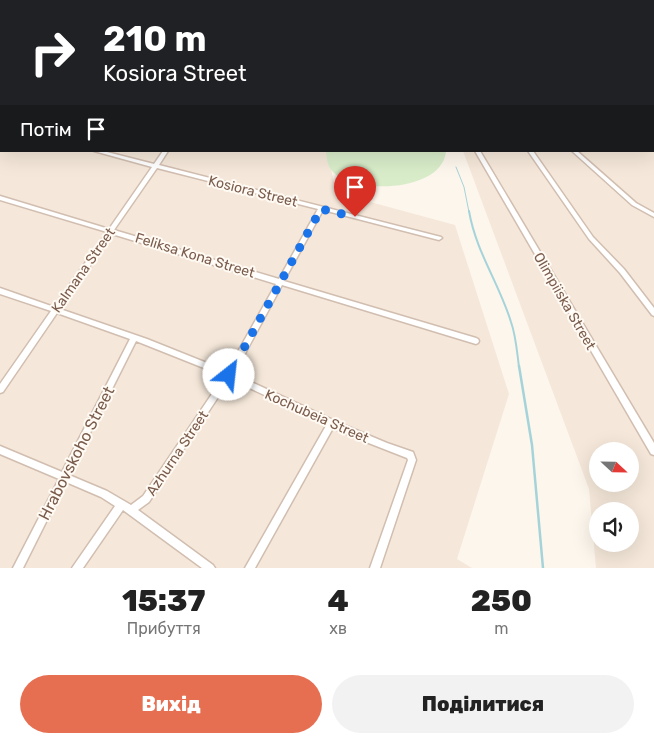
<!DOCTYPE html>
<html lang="uk">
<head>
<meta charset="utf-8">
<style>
  :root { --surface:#fff; --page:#f2f2f2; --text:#222; --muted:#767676; --accent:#e76f51 }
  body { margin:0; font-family:Rubik,sans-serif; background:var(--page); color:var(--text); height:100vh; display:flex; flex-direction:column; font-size:19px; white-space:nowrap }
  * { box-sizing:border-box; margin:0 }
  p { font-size:16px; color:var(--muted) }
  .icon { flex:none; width:28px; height:28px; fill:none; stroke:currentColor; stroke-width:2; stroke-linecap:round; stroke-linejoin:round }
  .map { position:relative; height:568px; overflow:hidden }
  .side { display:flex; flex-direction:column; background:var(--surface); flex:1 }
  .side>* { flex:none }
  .guide { position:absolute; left:0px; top:0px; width:655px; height:152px; box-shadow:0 5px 20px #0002; background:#202124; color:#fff; overflow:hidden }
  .needle { width:32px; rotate:112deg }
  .buttons { position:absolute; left:589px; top:442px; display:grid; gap:10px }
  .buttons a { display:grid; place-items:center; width:50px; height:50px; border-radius:50%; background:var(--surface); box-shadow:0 5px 20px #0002; font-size:25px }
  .pin { position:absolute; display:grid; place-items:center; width:42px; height:42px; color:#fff; margin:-51px -21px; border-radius:50% 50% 50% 0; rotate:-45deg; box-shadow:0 0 5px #0007 }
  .pin .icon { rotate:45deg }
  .me { position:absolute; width:55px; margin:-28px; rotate:29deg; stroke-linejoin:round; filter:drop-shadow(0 0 4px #0008) }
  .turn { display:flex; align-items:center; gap:18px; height:105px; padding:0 20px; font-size:22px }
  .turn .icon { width:65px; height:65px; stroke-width:2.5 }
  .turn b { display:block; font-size:35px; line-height:42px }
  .then { display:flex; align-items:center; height:48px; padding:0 20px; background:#0003; gap:10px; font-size:19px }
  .eta { display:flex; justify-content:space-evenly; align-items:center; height:85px; text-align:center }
  .eta b { font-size:30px; font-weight:800; line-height:35px }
  .primary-button { display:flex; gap:10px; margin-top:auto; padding:10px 20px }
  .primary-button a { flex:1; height:58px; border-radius:30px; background:var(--accent); color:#fff; font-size:20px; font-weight:800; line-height:58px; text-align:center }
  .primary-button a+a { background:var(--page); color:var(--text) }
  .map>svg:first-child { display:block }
  .residential { fill:#f5e8da; fill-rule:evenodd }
  .green { fill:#d8ecc9 }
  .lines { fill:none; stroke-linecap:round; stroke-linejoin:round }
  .stream-far2 { stroke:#a5d3da; stroke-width:1 }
  .stream-far1 { stroke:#a5d3da; stroke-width:2 }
  .stream { stroke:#a5d3da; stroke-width:2.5 }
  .street-casing { stroke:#d1beb0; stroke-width:3 }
  .secondary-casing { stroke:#d6c0b0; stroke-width:2 }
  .street { fill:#fff; fill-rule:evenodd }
  .secondary { fill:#fff; fill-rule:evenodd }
  .tram { stroke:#b9a8c9; stroke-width:1 }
  .route { stroke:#1a73e8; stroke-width:9; stroke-dasharray:0 16.2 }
  .labels { text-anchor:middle; stroke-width:4; stroke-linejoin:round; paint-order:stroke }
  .street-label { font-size:14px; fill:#7a5c4d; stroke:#fffaf3 }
  .near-street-label { font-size:16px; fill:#7a5c4d; stroke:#fffaf3 }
</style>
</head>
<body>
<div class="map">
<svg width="654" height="568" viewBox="0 0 654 568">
  <rect width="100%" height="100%" fill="#fdf6ec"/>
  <g class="residential">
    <polygon points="0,23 1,151 327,151 335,187 341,194 455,225 509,394 457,559 472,568 0,568"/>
    <path d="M 654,42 L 654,568 L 596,568 L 589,489 L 463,151 L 654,151 ZM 598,451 L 630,451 L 630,484 L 598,484 ZM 598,511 L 630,511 L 630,544 L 598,544 Z"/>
  </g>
  <path class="green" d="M 326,151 L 446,151 C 443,192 356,195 333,172 C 327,166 327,159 326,151 Z"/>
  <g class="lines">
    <polyline class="stream-far2" points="456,167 464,187 469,212"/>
    <path class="stream-far1" d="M 469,211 C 476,252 499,283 511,322 C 516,336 517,352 519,367"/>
    <polyline class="stream" points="519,366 532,445 543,568"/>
    <defs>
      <g id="street">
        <polygon points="62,0 67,0 64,1 61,1"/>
        <polygon points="269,0 273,0 272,1 269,1"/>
        <polygon points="306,0 310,0 310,1 307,1"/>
        <rect x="0" y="8" width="1" height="2"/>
        <rect x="0" y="41" width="1" height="2"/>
        <rect x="0" y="65" width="1" height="2"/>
        <rect x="0" y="92" width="1" height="2"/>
        <path d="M 94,151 L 103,151 L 154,164 L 163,151 L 168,151 L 159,165 L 441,237 L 442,238 L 439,240 L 323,210 L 284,281 L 476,338 L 478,339 L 479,341 L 478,343 L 476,344 L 282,285 L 234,374 L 344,425 L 387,443 L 413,452 L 416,460 L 380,568 L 370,568 L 408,460 L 407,458 L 361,440 L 333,428 L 255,568 L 245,568 L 327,424 L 230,379 L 149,502 L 138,510 L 213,565 L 215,568 L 202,568 L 123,510 L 83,568 L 72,568 L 115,506 L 101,497 L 66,482 L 23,568 L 13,568 L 59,479 L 0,454 L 0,446 L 62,472 L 130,339 L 57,313 L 3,392 L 0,393 L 0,384 L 51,311 L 0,294 L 0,288 L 54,307 L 107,232 L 0,200 L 0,196 L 109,229 L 152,167 ZM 157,168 L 318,209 L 279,279 L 114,230 ZM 112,234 L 276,284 L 227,371 L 147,339 L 60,309 ZM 136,341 L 224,376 L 143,496 L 131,505 L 107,491 L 69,475 Z"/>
        <polygon points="475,151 480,151 654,443 654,455 651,454"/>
        <polygon points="528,151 533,151 593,237 624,269 654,308 654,316 652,315 620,273 589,239"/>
        <polygon points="572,151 577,151 636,203 654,213 654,217 632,205"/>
      </g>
      <g id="secondary">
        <rect x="109" y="0" width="4" height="1"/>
        <rect x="0" y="20" width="1" height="2"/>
        <rect x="0" y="125" width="1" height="4"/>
        <rect x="0" y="137" width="1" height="5"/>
      </g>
    </defs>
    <use href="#street" class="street-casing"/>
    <use href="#secondary" class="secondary-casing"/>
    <use href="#street" class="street"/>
    <use href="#secondary" class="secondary"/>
    <g class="tram">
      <polyline points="421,0 429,1"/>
      <polyline points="91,1 95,0"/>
    </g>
  </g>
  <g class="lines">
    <polyline class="route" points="229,375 321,209 355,217"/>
  </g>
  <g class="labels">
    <g class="street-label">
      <text transform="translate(253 191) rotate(14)" y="5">Kosiora Street</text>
      <text transform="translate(195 255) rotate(17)" y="5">Feliksa Kona Street</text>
      <text transform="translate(83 270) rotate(-55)" y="5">Kalmana Street</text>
      <text transform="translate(565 301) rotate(60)" y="5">Olimpiiska Street</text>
      <text transform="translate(317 416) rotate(24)" y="5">Kochubeia Street</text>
      <text transform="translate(177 453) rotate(-56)" y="5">Azhurna Street</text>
    </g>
    <g class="near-street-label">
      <text transform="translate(76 453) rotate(-63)" y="6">Hrabovskoho Street</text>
    </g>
  </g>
</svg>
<div class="buttons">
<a><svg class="needle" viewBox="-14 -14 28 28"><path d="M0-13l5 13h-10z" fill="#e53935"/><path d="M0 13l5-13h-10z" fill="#767676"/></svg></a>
<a><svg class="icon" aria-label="sound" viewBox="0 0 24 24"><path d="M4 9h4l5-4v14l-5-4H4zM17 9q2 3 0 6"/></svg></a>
</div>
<div class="pin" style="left:355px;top:217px;background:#d93025"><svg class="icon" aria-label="arrive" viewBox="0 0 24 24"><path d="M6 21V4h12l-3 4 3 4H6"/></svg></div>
<svg class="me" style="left:229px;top:375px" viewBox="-20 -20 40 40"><circle r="19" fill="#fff"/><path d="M0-13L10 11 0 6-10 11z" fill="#1a73e8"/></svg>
<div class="guide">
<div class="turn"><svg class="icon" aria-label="right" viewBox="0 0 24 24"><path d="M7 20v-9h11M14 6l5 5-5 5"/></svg><div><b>210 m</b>Kosiora Street</div></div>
<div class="then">Потім<svg class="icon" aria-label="arrive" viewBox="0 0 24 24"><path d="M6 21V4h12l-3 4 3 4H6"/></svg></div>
</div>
</div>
<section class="side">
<div class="eta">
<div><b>15:37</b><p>Прибуття</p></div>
<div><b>4</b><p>хв</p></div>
<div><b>250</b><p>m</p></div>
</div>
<div class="primary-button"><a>Вихід</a><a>Поділитися</a></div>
</section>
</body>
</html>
